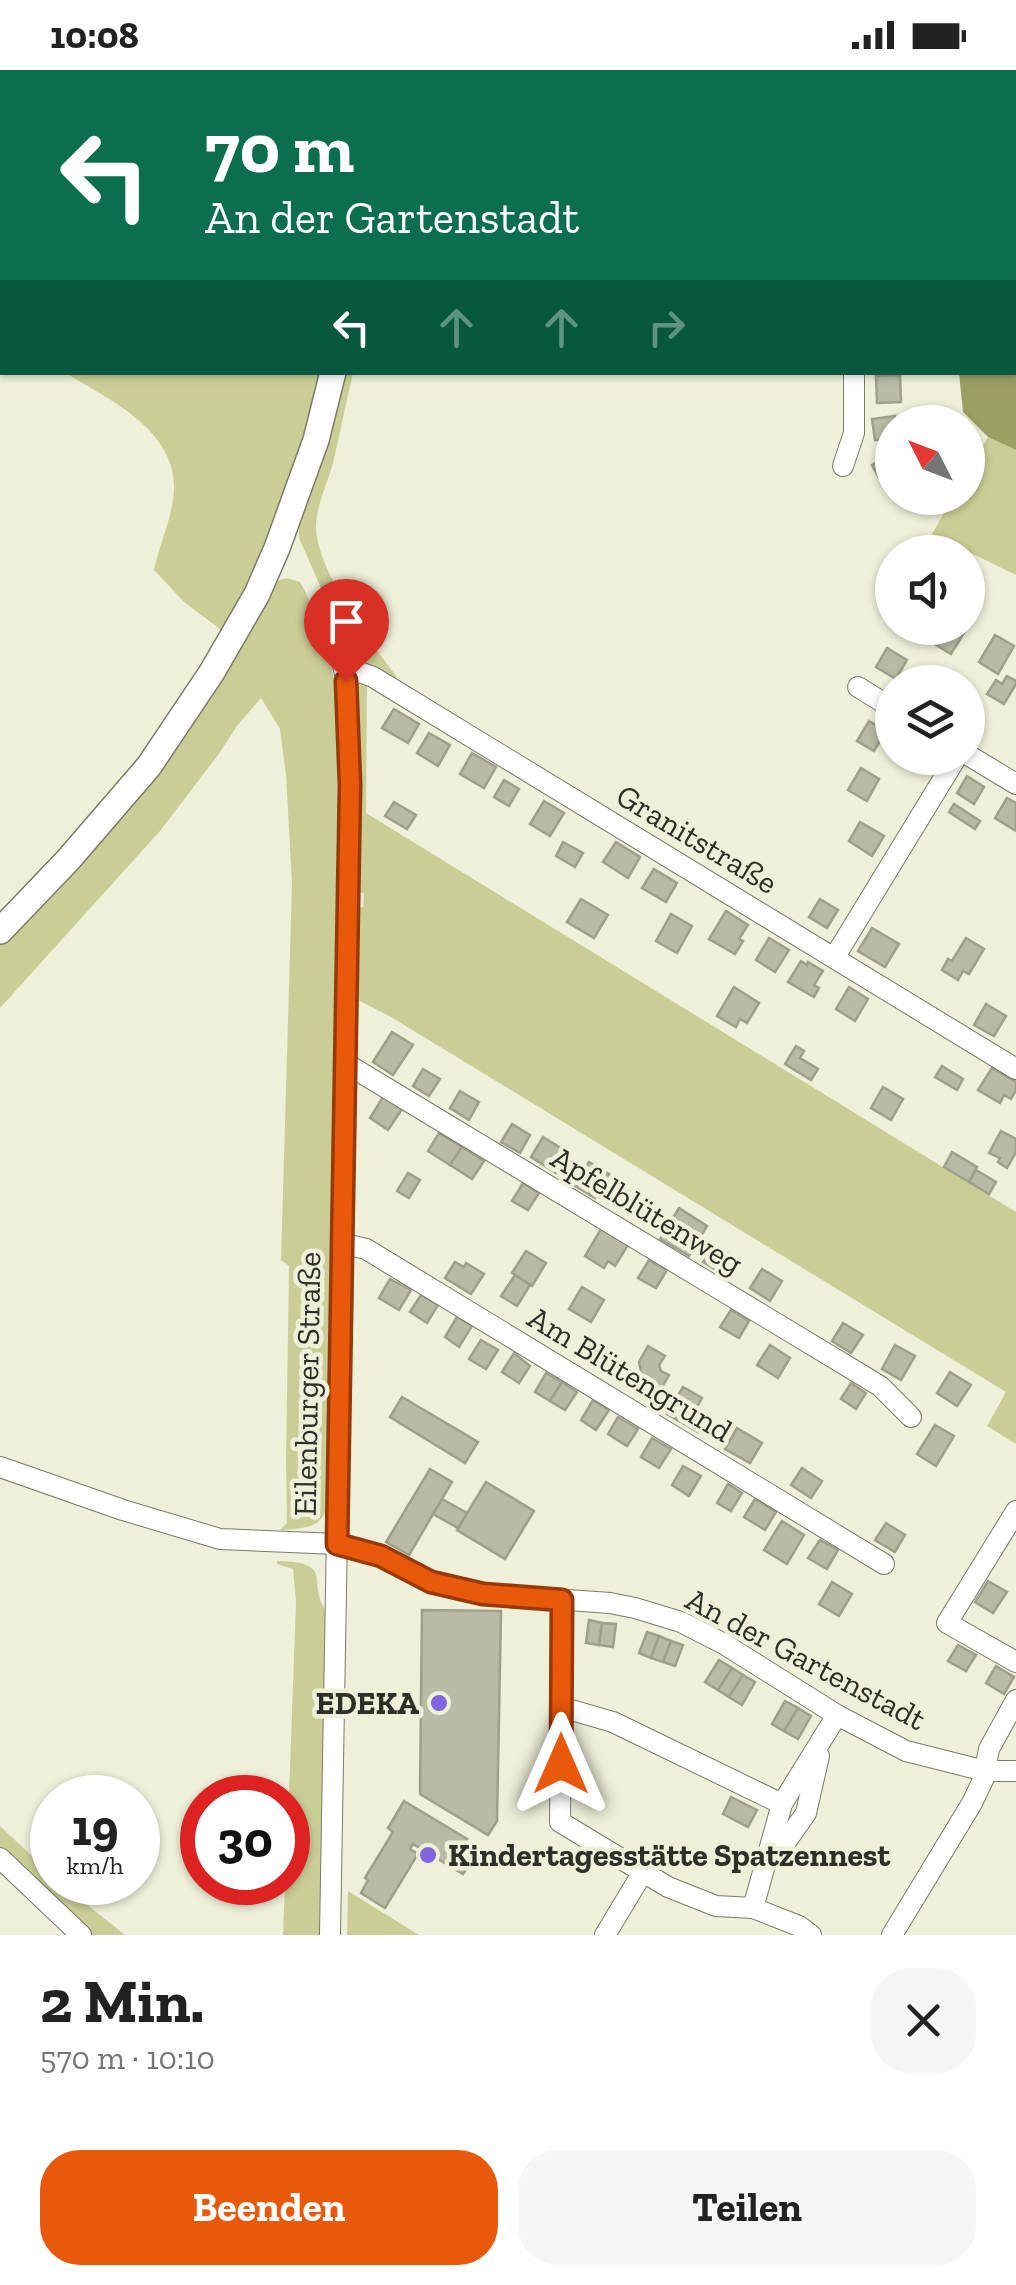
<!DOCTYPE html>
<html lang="de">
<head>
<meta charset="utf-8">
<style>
  :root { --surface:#fff; --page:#f6f6f6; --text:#222; --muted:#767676; --accent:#ea580c }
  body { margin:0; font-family:"Zilla Slab",serif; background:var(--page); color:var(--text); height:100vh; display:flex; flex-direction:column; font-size:38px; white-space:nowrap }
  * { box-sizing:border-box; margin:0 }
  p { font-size:32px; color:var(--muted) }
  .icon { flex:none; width:55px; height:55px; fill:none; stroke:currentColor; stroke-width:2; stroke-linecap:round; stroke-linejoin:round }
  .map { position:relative; height:1865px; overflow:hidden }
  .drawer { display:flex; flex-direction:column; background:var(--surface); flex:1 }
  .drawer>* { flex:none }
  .guide { position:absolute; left:0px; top:0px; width:1018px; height:305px; box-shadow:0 2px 8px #0004; background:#0b6e4f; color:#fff; overflow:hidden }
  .needle { width:65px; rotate:312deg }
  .buttons { position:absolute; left:875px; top:335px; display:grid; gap:20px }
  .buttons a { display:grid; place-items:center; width:110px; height:110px; border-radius:50%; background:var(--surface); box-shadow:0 2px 8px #0004; font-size:50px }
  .speed { position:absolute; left:30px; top:1705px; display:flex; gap:20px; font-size:50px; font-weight:700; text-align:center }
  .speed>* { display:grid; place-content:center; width:130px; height:130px; border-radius:50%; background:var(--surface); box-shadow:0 2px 8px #0004; line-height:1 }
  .speed small { font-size:25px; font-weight:400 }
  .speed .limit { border:15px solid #d22; background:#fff; color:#111 }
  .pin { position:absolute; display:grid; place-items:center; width:85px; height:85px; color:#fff; margin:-102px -42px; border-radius:50% 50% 50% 0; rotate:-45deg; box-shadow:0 0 10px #0007 }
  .pin .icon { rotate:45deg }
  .me { position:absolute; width:110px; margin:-55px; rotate:0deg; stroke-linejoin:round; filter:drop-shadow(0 0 8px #0008) }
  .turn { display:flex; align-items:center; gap:35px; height:210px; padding:0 40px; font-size:45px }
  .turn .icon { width:130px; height:130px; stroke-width:2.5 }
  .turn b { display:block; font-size:70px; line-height:85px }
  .lanes { display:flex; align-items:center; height:95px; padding:0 40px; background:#0003; justify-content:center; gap:50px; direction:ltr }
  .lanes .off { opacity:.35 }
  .round { display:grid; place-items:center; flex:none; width:105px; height:105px; border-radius:40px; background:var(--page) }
  .headline { display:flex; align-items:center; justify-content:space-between; height:170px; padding:0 40px }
  h1 { font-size:60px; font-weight:700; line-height:75px }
  .primary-button { display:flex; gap:20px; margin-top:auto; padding:20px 40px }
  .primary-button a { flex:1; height:115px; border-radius:40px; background:var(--accent); color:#fff; font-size:40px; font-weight:700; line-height:115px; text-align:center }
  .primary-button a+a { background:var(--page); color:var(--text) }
  .status { display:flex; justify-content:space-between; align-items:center; height:70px; padding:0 50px; background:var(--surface); direction:ltr }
  .status svg { height:28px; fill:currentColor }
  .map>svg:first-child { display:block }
  .green { fill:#cace96 }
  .water { fill:#9c9f62 }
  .building { fill:#b9bba5; stroke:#9ea08b; stroke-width:2.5 }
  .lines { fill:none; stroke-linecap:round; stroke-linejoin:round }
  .minor-casing { stroke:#7a7c68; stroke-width:22 }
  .major-casing { stroke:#7a7c68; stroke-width:28 }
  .minor { stroke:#fff; stroke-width:20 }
  .major { stroke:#fff; stroke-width:25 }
  .route-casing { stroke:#983908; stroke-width:25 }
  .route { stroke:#ea580c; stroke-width:18 }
  .poi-dot { fill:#8365e1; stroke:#eef0d9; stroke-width:4 }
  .labels { text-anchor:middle; stroke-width:9; stroke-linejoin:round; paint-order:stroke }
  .street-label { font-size:32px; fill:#2e2f26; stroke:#eef0d9 }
  .poi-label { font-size:32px; font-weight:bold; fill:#2e2f26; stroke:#eef0d9; text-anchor:end }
</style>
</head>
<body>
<div class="status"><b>10:08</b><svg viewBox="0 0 49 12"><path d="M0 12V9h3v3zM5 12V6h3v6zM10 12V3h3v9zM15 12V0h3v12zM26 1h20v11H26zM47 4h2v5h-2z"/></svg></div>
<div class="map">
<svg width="1016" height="1865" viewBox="0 0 1016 1865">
  <rect width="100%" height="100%" fill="#eef0d9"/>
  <g class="green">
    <path d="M 66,303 L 325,303 L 279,454 L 224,562 L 184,532 L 154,500 C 160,472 174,445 174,416 C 174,359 108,329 66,303 Z"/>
    <path d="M 342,303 L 353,303 C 346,333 340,363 333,393 C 327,416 312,443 317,468 C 327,515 368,569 397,607 L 394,610 L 352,588 L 299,468 L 299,452 Z"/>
    <polygon points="988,367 1016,380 1016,505 932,464 953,428 968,428 968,403"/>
    <path d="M 286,508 L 300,512 C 342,587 337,642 337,724 L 330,1424 C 325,1458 311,1458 280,1460 L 287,1453 L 286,1390 L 289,1196 L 281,1190 L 292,814 L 286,705 L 280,659 L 261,628 L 237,656 L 218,685 L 160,761 L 0,938 L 0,874 L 37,836 L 271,518 L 277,511 Z"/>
    <polygon points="367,610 366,743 1016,1142 1016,1374 987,1356 1006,1322 391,947 354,928 355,838 363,837 364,823 355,822 356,618"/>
    <path d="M 277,1491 C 337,1492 305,1512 327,1542 L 322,1865 L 283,1865 L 285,1813 L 288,1812 L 288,1752 L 296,1532 L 293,1499 L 277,1494 Z"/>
    <polygon points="0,1756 52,1805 52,1812 60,1813 125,1865 91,1865 0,1779"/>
    <polygon points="348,1821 419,1865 347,1865"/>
  </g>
  <polygon class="water" points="1016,221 1016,380 988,367 963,342 959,303 1015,302"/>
  <g class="building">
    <polygon points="499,0 614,0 613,2 499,2"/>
    <polygon points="900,305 901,332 877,333 876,306"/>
    <polygon points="895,346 892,368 875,370 872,349"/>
    <polygon points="892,384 892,410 883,415 872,395"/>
    <polygon points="942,558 967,558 951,584 933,573"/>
    <polygon points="995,565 1014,576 998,604 979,592"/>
    <polygon points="887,578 907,590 896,609 876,597"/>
    <polygon points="1007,606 1016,611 1016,614 1004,634 987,624 996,610 1002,614"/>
    <polygon points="394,639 419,654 408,673 382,658"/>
    <polygon points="869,651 886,661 874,681 857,671"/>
    <polygon points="429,663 450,675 438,696 417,683"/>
    <polygon points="472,683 496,697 484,718 460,704"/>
    <polygon points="861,698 879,709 867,731 848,720"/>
    <polygon points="967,706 984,717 974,734 957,723"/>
    <polygon points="504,710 519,719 509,736 494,727"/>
    <polygon points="1007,728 1016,733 1016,761 995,748"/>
    <polygon points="544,731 564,743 550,766 530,754"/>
    <polygon points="394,732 416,745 407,759 385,746"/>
    <polygon points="954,734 980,751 975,759 949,742"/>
    <polygon points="860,752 884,766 872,786 849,771"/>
    <polygon points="563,772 583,783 575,797 556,786"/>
    <polygon points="616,772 640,787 628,808 603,792"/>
    <polygon points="654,799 677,813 666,832 642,818"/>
    <polygon points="581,829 608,845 594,868 567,852"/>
    <polygon points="820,829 838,840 827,858 809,847"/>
    <polygon points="726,841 748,855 739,869 743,871 735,884 709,869"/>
    <polygon points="671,844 692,856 677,883 656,871"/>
    <polygon points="872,858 899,874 885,897 858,881"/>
    <polygon points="769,868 789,880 775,902 756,890"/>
    <polygon points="966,868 984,879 969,904 963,901 958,910 942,900 948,889 952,891"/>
    <polygon points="801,891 807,895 808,892 823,901 814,915 819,918 814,927 788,912"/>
    <polygon points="734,917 759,933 747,953 740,949 736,957 717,946"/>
    <polygon points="849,917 868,929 855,951 836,939"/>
    <polygon points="986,934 1006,946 994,966 974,955"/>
    <polygon points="392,962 413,975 393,1005 373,992"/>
    <polygon points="796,976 804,981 800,988 818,999 811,1010 785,994"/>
    <polygon points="942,996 963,1009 957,1020 935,1007"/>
    <polygon points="992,998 1016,1012 1016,1020 1011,1029 1004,1025 1000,1033 978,1020"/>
    <polygon points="423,999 440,1009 429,1026 413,1016"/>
    <polygon points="883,1017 903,1029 891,1050 871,1038"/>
    <polygon points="460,1021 479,1032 469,1050 450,1038"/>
    <polygon points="383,1027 402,1039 388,1060 370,1048"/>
    <polygon points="512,1054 530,1065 520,1083 501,1072"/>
    <polygon points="1001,1061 1016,1069 1016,1082 1007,1098 998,1092 1000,1088 989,1083"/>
    <polygon points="439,1063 462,1077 450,1095 428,1081"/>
    <polygon points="543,1067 569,1083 556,1103 531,1087"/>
    <polygon points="462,1077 484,1091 472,1109 450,1095"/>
    <polygon points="952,1082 977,1097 969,1112 944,1097"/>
    <polygon points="589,1092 609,1104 595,1128 574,1115"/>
    <polygon points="976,1100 996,1112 989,1124 969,1112"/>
    <polygon points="408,1103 420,1110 409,1128 397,1121"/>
    <polygon points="523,1113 539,1123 528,1140 512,1131"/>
    <polygon points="629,1121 659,1139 649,1155 619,1137"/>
    <polygon points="679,1138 707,1156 689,1186 660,1169"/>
    <polygon points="601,1159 628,1175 615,1196 608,1191 604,1198 585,1186"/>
    <polygon points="713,1175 731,1185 721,1203 703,1192"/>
    <polygon points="526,1181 546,1193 532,1216 512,1203"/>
    <polygon points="649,1190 667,1200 656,1218 638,1208"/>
    <polygon points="455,1192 464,1197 466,1193 484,1204 471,1224 445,1208"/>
    <polygon points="762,1199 782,1211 770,1231 750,1218"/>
    <polygon points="515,1205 530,1215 517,1236 501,1226"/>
    <polygon points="390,1209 411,1220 399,1240 379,1228"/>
    <polygon points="582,1217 604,1230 591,1252 569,1239"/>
    <polygon points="421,1225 438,1235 427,1253 410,1242"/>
    <polygon points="731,1240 749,1251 739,1268 720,1257"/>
    <polygon points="457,1247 472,1256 459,1277 445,1267"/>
    <polygon points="843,1253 863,1265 851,1283 832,1271"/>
    <polygon points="481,1270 498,1280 486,1299 469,1289"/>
    <polygon points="770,1275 790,1288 778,1308 757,1295"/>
    <polygon points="895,1275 915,1286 901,1310 882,1299"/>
    <polygon points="648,1276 665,1286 659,1295 661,1301 669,1305 660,1321 643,1312 639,1292"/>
    <polygon points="514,1283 530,1296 519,1313 502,1302"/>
    <polygon points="950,1302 971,1315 957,1336 937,1323"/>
    <polygon points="546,1303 562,1312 550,1331 535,1322"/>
    <polygon points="562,1312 577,1322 565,1340 550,1331"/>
    <polygon points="851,1313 866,1323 856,1339 841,1329"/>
    <polygon points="683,1317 702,1328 697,1337 709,1344 698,1362 667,1344"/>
    <polygon points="402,1327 478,1372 465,1393 390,1347"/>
    <polygon points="593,1330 609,1340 596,1360 581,1350"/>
    <polygon points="618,1347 638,1359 627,1376 608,1364"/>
    <polygon points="935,1355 954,1366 936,1396 917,1384"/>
    <polygon points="737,1358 762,1373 750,1393 725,1379"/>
    <polygon points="652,1368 671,1379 659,1398 641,1387"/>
    <polygon points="683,1396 701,1406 689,1426 672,1415"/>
    <polygon points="802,1398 822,1411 811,1428 791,1415"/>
    <polygon points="430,1399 452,1412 409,1485 386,1472"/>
    <polygon points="486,1412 534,1441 505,1489 457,1460"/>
    <polygon points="728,1414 742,1423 731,1441 717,1433"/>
    <polygon points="442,1429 467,1443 458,1458 433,1444"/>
    <polygon points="755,1429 776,1442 765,1460 744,1447"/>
    <polygon points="782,1451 804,1465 787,1494 764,1480"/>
    <polygon points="886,1453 905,1465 895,1482 875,1470"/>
    <polygon points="820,1470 838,1480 827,1499 808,1488"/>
    <polygon points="988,1511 1007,1522 993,1543 975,1532"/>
    <polygon points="832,1512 852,1524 839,1546 819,1534"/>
    <polygon points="422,1540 501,1541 497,1751 488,1765 420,1724"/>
    <polygon points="589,1550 602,1553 599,1575 586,1573"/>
    <polygon points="602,1553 616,1554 613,1577 599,1575"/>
    <polygon points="647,1562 659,1566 651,1588 639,1583"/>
    <polygon points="659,1566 671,1571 663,1592 651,1588"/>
    <polygon points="671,1571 683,1575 675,1596 663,1592"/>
    <polygon points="958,1575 976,1585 966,1601 948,1591"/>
    <polygon points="719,1590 732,1598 718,1620 705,1612"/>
    <polygon points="996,1596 1014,1607 1004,1624 986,1613"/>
    <polygon points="732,1598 743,1605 729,1627 718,1620"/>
    <polygon points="743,1605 755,1612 742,1635 729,1627"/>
    <polygon points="785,1631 798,1638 784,1661 772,1654"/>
    <polygon points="798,1638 811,1646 798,1669 784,1661"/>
    <polygon points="731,1727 757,1740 748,1757 723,1744"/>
    <polygon points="404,1731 467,1769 465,1772 479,1780 463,1804 413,1774 410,1779 418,1784 385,1838 361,1823 368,1810 365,1808 393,1762 388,1758"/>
  </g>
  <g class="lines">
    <defs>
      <g id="minor">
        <polyline points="1015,136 1016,135"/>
        <polyline points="843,396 854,363 854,302"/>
        <polyline points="347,611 357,601 373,607 1016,999"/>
        <polyline points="858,617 892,638"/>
        <polyline points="968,685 1016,714"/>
        <polyline points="834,888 956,688"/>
        <polyline points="345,993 880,1316 911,1347"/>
        <polyline points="341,1173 366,1179 884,1494"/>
        <polyline points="0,1397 123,1440 220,1469 337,1474 381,1486 431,1512 483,1524 610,1533 635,1538 681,1552 724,1574 837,1645 906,1681 985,1701 1016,1701"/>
        <polyline points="1016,1441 947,1553 1016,1592"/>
        <polyline points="562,1530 560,1752 668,1817 716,1836 753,1838 799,1856 811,1865"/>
        <polyline points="561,1637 613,1652 782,1734"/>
        <polyline points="0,1788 81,1865"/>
        <polyline points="768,1792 783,1776 806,1743 819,1686"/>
        <polyline points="753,1838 782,1734 837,1645"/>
        <polyline points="330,1865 350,715 347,611 340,584"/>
        <polyline points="605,1865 643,1802"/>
        <polyline points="892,1865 972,1733 983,1710 989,1679 1016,1630"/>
      </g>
      <g id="major">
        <polyline points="360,2 360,0"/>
        <polyline points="0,861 68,790 149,696 212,602 257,524 277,478 316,370 333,302"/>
      </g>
    </defs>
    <use href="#minor" class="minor-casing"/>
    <use href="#major" class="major-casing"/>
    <use href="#minor" class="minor"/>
    <use href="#major" class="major"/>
  </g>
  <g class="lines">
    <defs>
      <polyline id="route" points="346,611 350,714 337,1474 381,1486 431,1512 483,1524 562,1530 561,1694"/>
    </defs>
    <use href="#route" class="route-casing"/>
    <use href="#route" class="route"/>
  </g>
  <g class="poi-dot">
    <circle cx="439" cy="1633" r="10"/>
    <circle cx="428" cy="1785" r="10"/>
  </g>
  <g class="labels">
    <g class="street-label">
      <text transform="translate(697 769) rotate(31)" y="11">Granitstraße</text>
      <text transform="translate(647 1140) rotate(31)" y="11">Apfelblütenweg</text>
      <text transform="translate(630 1304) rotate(31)" y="11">Am Blütengrund</text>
      <text transform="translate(307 1314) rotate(-89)" y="11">Eilenburger Straße</text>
      <text transform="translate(806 1589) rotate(28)" y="11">An der Gartenstadt</text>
    </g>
    <g class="poi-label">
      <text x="419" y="1644">EDEKA</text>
      <text x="448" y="1796" text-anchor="start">Kindertagesstätte Spatzennest</text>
    </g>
  </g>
</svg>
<div class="buttons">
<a><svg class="needle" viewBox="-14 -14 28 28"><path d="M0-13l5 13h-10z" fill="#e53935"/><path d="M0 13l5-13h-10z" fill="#767676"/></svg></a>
<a><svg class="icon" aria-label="sound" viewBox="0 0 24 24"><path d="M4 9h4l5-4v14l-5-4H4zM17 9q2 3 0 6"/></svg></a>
<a><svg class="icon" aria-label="layers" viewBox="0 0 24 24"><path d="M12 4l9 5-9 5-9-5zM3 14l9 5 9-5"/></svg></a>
</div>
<div class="speed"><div>19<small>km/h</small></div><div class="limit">30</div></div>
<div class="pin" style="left:346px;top:611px;background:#d93025"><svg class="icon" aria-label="arrive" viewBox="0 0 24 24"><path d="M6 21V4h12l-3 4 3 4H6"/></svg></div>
<svg class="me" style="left:561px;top:1694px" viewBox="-20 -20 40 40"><path d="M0-17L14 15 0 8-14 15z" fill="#ea580c" stroke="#fff" stroke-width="4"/></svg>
<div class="guide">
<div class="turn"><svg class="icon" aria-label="left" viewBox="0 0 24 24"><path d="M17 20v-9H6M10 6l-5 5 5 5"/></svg><div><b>70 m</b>An der Gartenstadt</div></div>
<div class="lanes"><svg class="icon" aria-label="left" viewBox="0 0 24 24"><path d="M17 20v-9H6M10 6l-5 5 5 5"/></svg><svg class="icon off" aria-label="ahead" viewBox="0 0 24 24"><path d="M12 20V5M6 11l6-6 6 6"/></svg><svg class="icon off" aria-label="ahead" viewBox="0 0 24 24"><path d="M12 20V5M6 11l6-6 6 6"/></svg><svg class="icon off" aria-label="right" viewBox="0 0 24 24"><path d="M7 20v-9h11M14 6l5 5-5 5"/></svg></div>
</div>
</div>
<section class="drawer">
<div class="headline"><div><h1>2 Min.</h1><p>570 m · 10:10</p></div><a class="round"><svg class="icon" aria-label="close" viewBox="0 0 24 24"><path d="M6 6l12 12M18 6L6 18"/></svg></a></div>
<div class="primary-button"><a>Beenden</a><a>Teilen</a></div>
</section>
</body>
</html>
